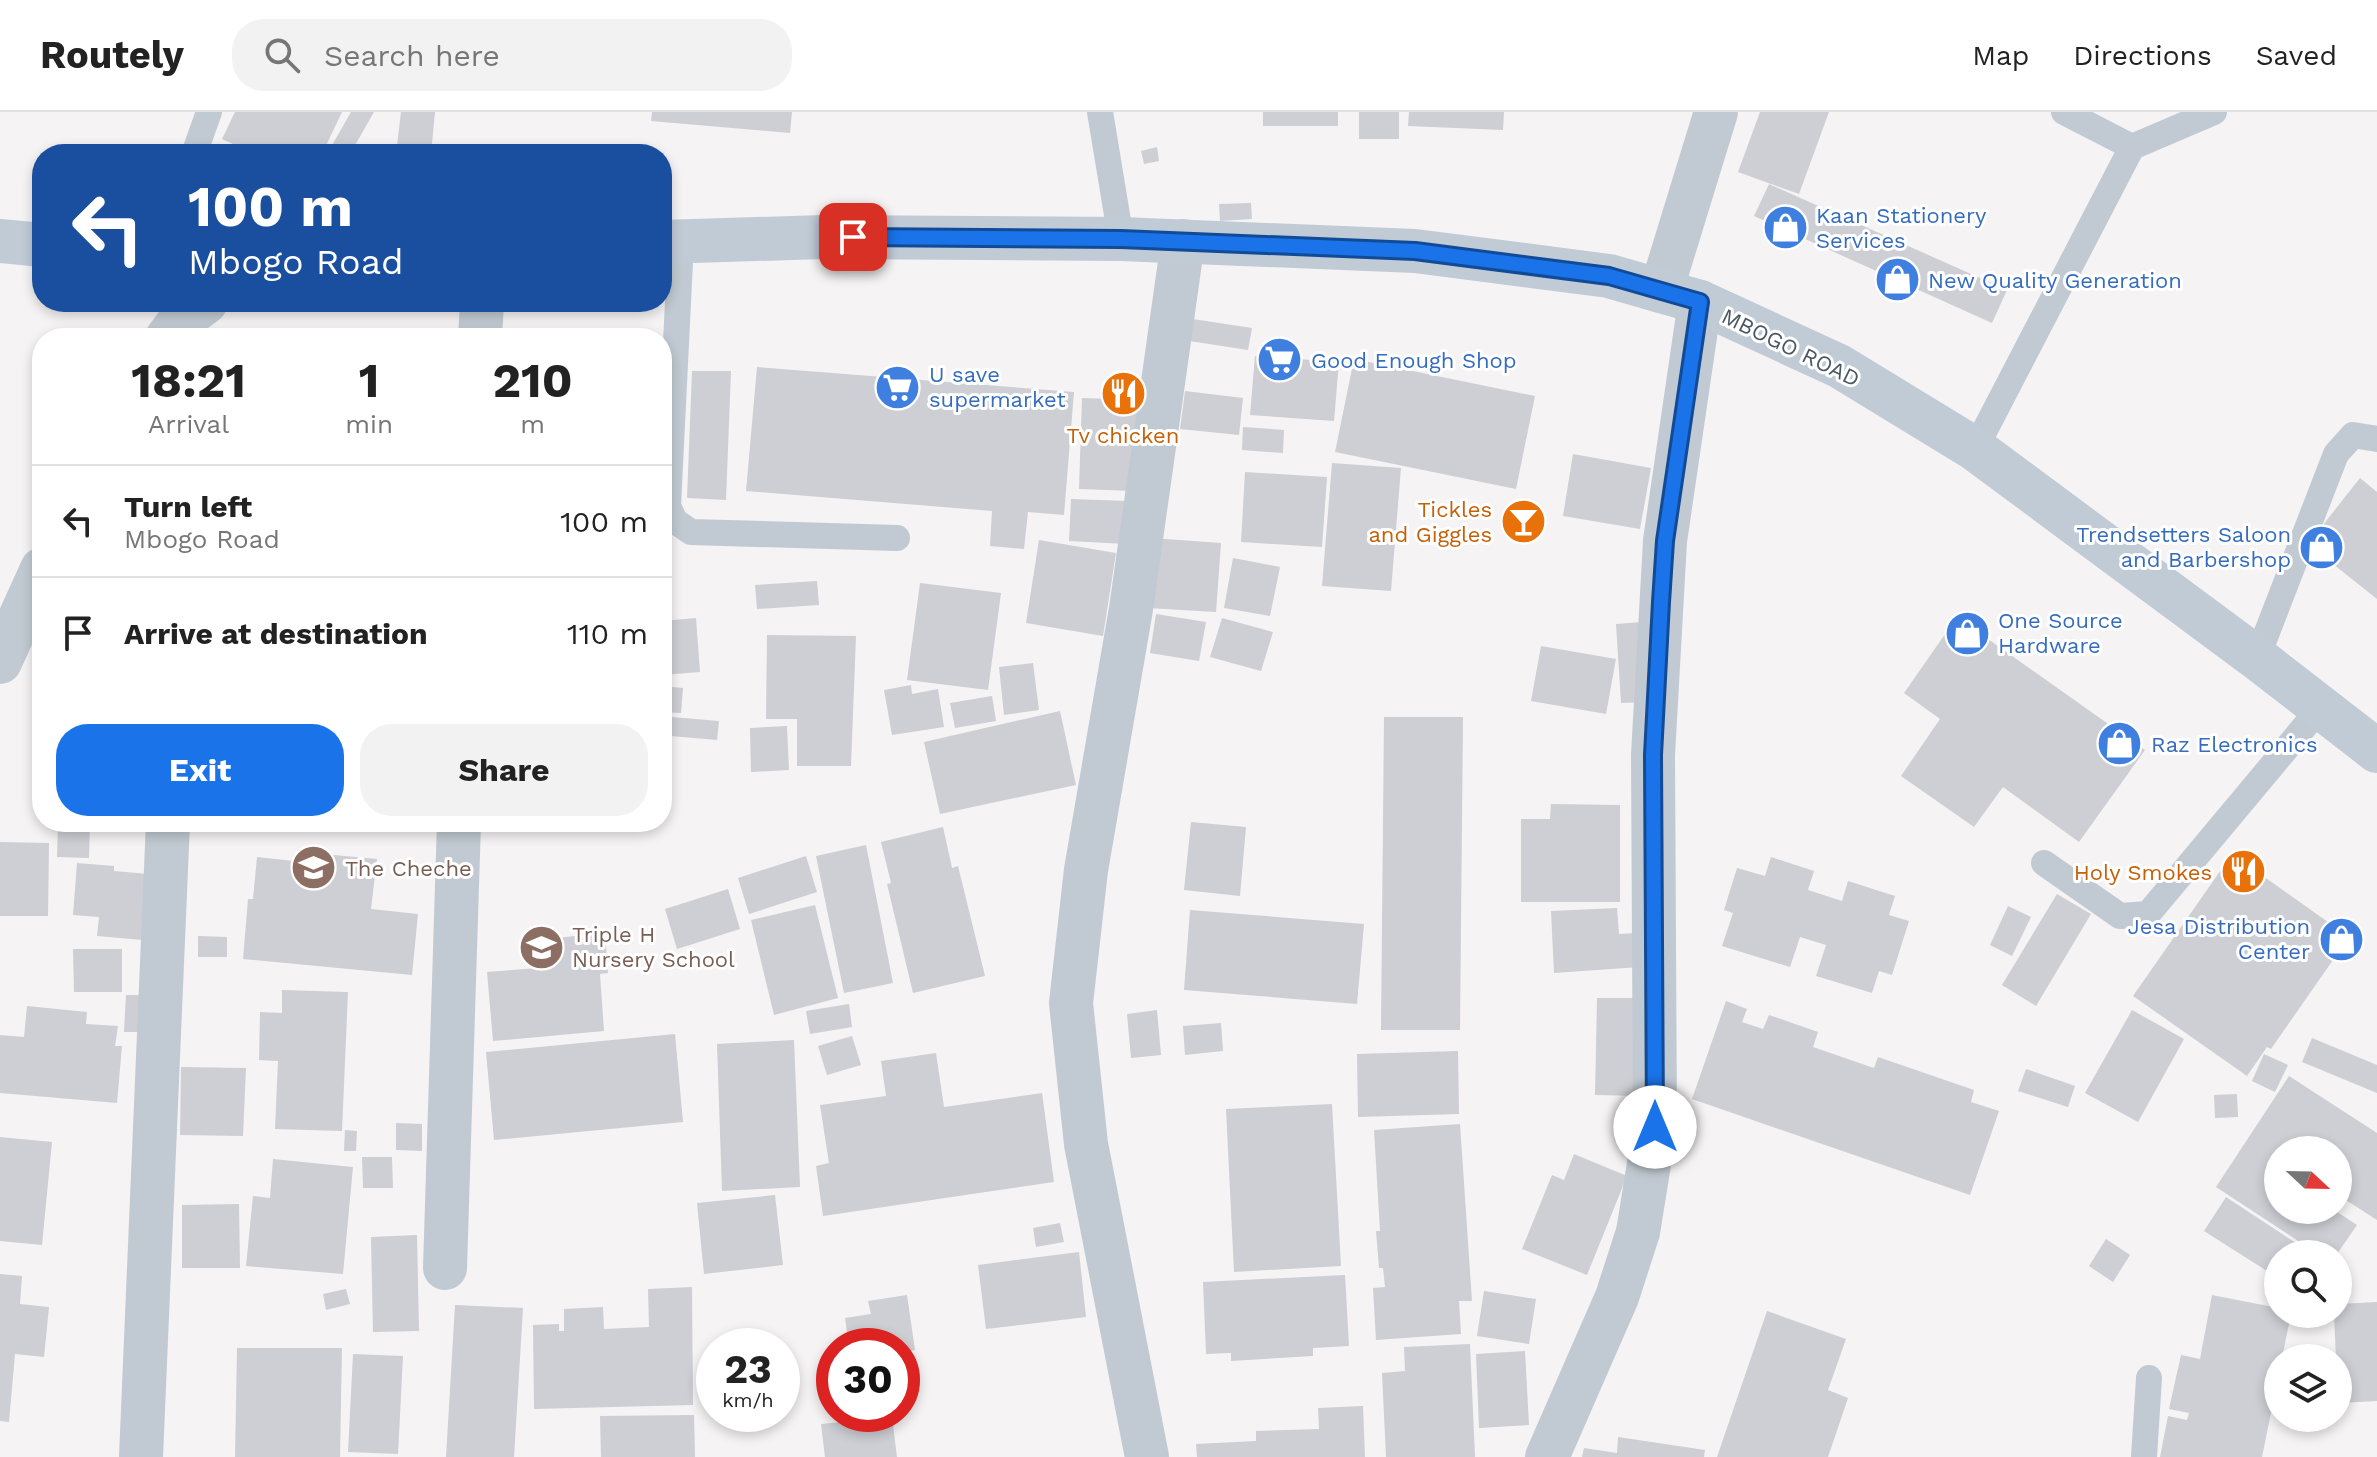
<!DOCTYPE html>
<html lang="en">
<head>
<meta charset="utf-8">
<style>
  :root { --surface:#fff; --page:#f2f2f2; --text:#222; --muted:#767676; --line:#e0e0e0; --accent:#1a73e8 }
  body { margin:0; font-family:"Work Sans",sans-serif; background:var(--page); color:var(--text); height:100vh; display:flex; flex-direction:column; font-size:30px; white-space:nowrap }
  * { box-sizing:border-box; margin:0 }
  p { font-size:26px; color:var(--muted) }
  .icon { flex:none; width:44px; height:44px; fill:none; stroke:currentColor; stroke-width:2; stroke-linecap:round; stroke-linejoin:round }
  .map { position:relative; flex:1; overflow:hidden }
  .sheet { position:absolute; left:32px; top:216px; width:640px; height:504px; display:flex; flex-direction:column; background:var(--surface); border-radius:32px; box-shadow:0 4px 12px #0003 }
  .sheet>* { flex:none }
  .hud { position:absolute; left:32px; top:32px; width:640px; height:168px; border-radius:32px; box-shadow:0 4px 12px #0003; background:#1a4fa0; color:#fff; overflow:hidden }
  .needle { width:52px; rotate:112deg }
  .buttons { position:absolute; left:2264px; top:1024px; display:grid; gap:16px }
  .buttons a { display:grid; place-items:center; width:88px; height:88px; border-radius:50%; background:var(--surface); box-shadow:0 4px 12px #0003; font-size:40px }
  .speed { position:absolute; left:696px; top:1216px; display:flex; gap:16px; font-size:40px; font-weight:700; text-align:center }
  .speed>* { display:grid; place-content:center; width:104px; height:104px; border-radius:50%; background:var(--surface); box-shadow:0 4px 12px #0003; line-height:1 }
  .speed small { font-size:20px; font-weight:400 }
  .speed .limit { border:12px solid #d22; background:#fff; color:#111 }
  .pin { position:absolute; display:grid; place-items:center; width:68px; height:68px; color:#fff; margin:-34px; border-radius:16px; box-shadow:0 4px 12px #0006 }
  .me { position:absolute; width:88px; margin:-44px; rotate:0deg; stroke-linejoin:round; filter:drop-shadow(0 0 6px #0008) }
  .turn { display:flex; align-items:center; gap:28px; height:168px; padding:0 24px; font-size:36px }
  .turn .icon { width:104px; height:104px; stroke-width:2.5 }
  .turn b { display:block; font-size:56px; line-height:68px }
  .eta { display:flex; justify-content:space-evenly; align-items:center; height:136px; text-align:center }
  .eta b { font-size:48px; font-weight:700; line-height:56px }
  .button { display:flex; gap:16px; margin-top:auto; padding:16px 24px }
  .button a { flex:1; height:92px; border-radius:32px; background:var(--accent); color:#fff; font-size:32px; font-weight:700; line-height:92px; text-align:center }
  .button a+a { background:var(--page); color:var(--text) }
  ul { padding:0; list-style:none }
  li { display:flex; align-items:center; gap:24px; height:112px; padding:0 24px; border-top:2px solid var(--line) }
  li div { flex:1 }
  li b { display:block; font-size:30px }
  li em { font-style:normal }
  header { display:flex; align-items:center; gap:48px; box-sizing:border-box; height:112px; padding:0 40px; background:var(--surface); border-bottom:2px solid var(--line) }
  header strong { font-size:38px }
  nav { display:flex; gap:44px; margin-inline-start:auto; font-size:28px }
  .search { width:560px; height:72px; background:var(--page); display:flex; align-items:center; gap:20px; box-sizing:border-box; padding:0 28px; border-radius:32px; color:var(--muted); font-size:30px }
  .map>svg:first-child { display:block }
  .building { fill:#cdcfd5 }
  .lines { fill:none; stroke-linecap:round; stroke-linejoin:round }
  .lane { stroke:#c1cad2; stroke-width:26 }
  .street { stroke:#c1cad2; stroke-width:44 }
  .secondary { stroke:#c1cbd6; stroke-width:44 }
  .route-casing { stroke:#114b97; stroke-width:20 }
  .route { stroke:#1a73e8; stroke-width:14 }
  .labels { text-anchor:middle; stroke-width:6; stroke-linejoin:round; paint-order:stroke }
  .shop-label { font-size:22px; fill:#366cbe; stroke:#fff; text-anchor:start }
  .street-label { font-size:22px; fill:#4a5661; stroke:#fff }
  .food-label { font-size:22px; fill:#c56008; stroke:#fff; text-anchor:end }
  .education-label { font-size:22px; fill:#785e54; stroke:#fff; text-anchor:start }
</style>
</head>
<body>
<header>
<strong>Routely</strong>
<div class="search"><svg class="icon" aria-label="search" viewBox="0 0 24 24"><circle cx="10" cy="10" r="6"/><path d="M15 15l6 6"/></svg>Search here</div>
<nav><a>Map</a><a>Directions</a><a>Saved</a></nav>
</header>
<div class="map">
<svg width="2377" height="1345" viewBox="0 0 2377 1345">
  <rect width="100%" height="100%" fill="#f5f3f3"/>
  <g class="building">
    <polygon points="235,0 342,0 322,42 255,42 222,27"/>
    <polygon points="351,0 374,0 350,42 327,42"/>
    <polygon points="401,0 435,0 431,42 396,42"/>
    <polygon points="652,0 792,0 790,21 651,9"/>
    <rect x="1263" y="0" width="75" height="14"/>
    <rect x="1359" y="0" width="40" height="27"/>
    <polygon points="1409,0 1504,0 1503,18 1408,14"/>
    <polygon points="1760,0 1829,0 1799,82 1738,60"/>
    <polygon points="1157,35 1159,49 1144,52 1141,39"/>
    <polygon points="1769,72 2007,178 1992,211 1754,104"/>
    <polygon points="1251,91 1252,107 1220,109 1219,92"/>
    <polygon points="1186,206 1252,216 1248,238 1183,228"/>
    <polygon points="1255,244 1339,250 1334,309 1250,303"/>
    <polygon points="1354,247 1535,284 1516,377 1335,340"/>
    <polygon points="757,255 1074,280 1064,403 1028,400 1024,437 990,434 992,399 746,379"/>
    <polygon points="692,259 731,259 726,388 687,386"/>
    <polygon points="1185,279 1243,286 1239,323 1180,317"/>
    <polygon points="1082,286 1138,288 1134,379 1079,377"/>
    <polygon points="1243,315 1284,318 1283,341 1242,338"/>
    <polygon points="1573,342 1651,356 1640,417 1563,404"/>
    <polygon points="1332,351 1401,356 1391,479 1322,474"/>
    <polygon points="1245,360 1327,365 1322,435 1241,430"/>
    <polygon points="2360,366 2377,380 2377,487 2308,432"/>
    <polygon points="1071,387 1128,389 1126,432 1069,429"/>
    <polygon points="1151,426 1221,431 1216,500 1147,496"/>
    <polygon points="1039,428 1116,441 1103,524 1026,511"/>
    <polygon points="1233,446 1280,455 1270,504 1224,496"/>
    <polygon points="817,469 819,493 757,497 755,473"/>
    <polygon points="920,471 1001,481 988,578 907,568"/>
    <polygon points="1156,502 1206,510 1199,549 1150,541"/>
    <polygon points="1957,505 2145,638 2079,730 2003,675 1974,715 1901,664 1940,607 1904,581"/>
    <polygon points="696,506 700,560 662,563 662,509"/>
    <polygon points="1222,506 1273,520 1261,559 1210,545"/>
    <polygon points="1642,510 1647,590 1621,591 1616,512"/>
    <polygon points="767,523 856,524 851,654 797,654 797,607 766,607"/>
    <polygon points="1541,534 1616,547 1606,602 1531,589"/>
    <polygon points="1033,551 1039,598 1004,603 999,555"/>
    <polygon points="911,573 912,582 938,577 944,615 892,623 884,578"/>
    <polygon points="662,574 683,576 681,601 662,600"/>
    <polygon points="992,584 996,609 955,616 950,591"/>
    <polygon points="1060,599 1076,673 940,702 924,630"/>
    <polygon points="672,605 719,609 717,628 670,624"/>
    <polygon points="1384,605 1463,605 1460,918 1381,918"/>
    <polygon points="787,614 789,658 751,660 750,616"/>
    <polygon points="662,619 664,619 668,661 662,661"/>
    <polygon points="1551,692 1620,693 1620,790 1521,790 1521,707 1550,707"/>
    <polygon points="58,710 90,711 89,746 57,745"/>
    <polygon points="530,710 583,710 584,713 531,718"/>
    <polygon points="1191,710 1246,715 1240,784 1184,778"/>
    <polygon points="943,715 952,756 958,754 985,864 913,881 887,772 891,771 881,730"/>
    <polygon points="0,730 49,731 48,804 0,804"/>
    <polygon points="866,733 893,871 844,881 816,744"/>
    <polygon points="313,741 377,747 371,797 418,802 412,863 243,847 248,787 253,787 257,745 312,751"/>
    <polygon points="2232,742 2349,825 2271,937 2267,935 2247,964 2133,884"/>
    <polygon points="806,744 817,780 749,802 738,766"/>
    <polygon points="1771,745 1814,759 1808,778 1842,789 1848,769 1895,784 1889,803 1909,809 1892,863 1879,859 1872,881 1816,864 1826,833 1800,825 1790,855 1722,834 1733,801 1724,798 1737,756 1765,764"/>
    <polygon points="77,751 114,754 114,759 160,763 154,829 97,824 99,805 73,803"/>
    <polygon points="728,777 740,817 677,837 665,797"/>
    <polygon points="2057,782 2091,802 2036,894 2002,873"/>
    <polygon points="815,793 838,886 774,903 751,808"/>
    <polygon points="2008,794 2031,805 2012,844 1990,833"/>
    <polygon points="1617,796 1619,822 1638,821 1640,855 1554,861 1551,799"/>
    <polygon points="1190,798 1364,812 1357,892 1184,878"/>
    <polygon points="605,821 608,861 600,862 604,919 493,929 487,860 538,856 536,828"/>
    <polygon points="198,824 227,825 227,845 198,845"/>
    <polygon points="73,837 122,837 122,880 74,880"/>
    <polygon points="282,878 348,880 342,1019 275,1017 278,949 259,948 260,900 282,901"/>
    <polygon points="126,883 142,883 141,920 124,920"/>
    <polygon points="1597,886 1642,886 1640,984 1595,983"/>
    <polygon points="1726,889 1747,897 1742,910 1763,917 1769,903 1818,920 1813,935 1874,956 1878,945 1974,978 1971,990 1999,999 1970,1083 1692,987"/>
    <polygon points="849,892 852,915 810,922 806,899"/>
    <polygon points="27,894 87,900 86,912 118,914 115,934 122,934 117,991 0,981 0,923 24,925"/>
    <polygon points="1157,898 1161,943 1131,946 1127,902"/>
    <polygon points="2132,898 2184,927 2138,1010 2085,981"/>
    <polygon points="1221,911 1223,939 1185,943 1183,914"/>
    <polygon points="675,922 683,1010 494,1028 486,940"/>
    <polygon points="852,924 861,953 827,963 818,934"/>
    <polygon points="2312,926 2377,953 2377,981 2302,950"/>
    <polygon points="794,928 800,1075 722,1079 717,932"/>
    <polygon points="1458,939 1459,1002 1358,1005 1357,942"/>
    <polygon points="936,941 944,995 1042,981 1054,1070 823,1104 816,1054 829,1051 820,993 886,984 881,949"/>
    <polygon points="2264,942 2288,953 2275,980 2252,969"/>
    <polygon points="181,955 246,956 243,1024 180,1023"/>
    <polygon points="2026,957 2075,974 2068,995 2018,979"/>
    <polygon points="2289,964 2377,1021 2377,1108 2338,1083 2338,1038 2278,1038 2278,1098 2334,1098 2357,1113 2337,1142 2318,1142 2216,1075"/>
    <polygon points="2237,982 2238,1005 2215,1006 2214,983"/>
    <polygon points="1332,992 1341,1154 1234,1160 1226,997"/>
    <polygon points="396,1011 422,1012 422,1039 396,1038"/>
    <polygon points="1460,1012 1472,1189 1459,1189 1461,1222 1376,1228 1373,1176 1385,1175 1383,1156 1379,1156 1376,1119 1380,1119 1374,1018"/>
    <polygon points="345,1018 357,1019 356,1039 344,1039"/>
    <polygon points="0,1025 52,1030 42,1133 0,1129"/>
    <polygon points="1574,1042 1627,1064 1587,1163 1522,1137 1552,1063 1564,1068"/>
    <polygon points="362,1045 392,1045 393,1076 363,1076"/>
    <polygon points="273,1047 353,1055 343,1162 246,1154 253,1084 270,1086"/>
    <polygon points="775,1083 783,1153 704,1162 697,1091"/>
    <polygon points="2226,1085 2299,1133 2293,1142 2278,1142 2278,1166 2204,1119"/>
    <polygon points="239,1092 240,1156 182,1156 182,1093"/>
    <polygon points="1060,1111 1064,1130 1036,1135 1033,1116"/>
    <polygon points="417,1123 419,1219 373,1220 371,1125"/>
    <polygon points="2106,1127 2130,1143 2113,1170 2089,1154"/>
    <polygon points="1079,1140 1086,1205 986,1217 978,1153"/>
    <polygon points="0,1162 22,1164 20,1192 49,1195 44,1245 15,1242 9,1310 0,1309"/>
    <polygon points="1345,1163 1349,1234 1313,1236 1313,1244 1231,1249 1231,1241 1206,1242 1203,1170"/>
    <polygon points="692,1175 693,1293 534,1297 533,1213 559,1212 559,1219 564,1219 564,1197 603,1195 604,1217 649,1215 648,1177"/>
    <polygon points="346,1177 350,1192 326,1198 323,1182"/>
    <polygon points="1484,1179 1536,1187 1529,1232 1477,1224"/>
    <polygon points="907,1183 915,1238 902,1240 902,1234 849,1234 845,1206 871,1202 868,1189"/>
    <polygon points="2212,1183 2278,1196 2278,1202 2291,1202 2282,1246 2278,1246 2278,1266 2262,1345 2160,1345 2168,1304 2187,1308 2189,1301 2169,1297 2181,1243 2200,1247"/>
    <polygon points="2377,1190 2377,1289 2338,1291 2334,1202 2338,1202 2338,1192"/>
    <polygon points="455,1193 523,1196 514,1345 446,1345"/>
    <polygon points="1767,1199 1846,1227 1828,1278 1848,1286 1828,1345 1717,1345"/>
    <polygon points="1470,1232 1475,1345 1386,1345 1382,1261 1405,1259 1404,1235"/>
    <polygon points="237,1236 342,1236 340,1345 235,1345"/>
    <polygon points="1525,1239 1529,1313 1479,1316 1476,1242"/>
    <polygon points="353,1242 403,1244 398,1342 348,1340"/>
    <polygon points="1363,1294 1365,1345 1197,1345 1196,1332 1256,1329 1256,1319 1319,1317 1318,1296"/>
    <polygon points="694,1303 695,1345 601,1345 600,1304"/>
    <polygon points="892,1305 897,1345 825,1345 821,1312"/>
    <polygon points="1618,1325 1705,1338 1704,1345 1582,1345 1584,1336 1617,1341"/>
  </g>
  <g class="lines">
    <g class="lane">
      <polyline points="1100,0 1121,127"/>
      <polyline points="2132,35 2214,0"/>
      <polyline points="194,42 209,0"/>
      <polyline points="681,129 668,394 675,409 691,420 897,426"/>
      <polyline points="1975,337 2132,35 2064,0"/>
      <polyline points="2257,546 2336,342 2353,323 2377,327"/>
      <polyline points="2044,751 2120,804 2148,802 2321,595"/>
      <polyline points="2144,1345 2149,1266"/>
    </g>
    <g class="street">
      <polyline points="1661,179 1716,0"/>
      <polyline points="167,226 179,210 206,190"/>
      <polyline points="480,226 482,190"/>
      <polyline points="0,550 42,457"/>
      <polyline points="445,1156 459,710"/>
      <polyline points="141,1345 168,710"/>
      <polyline points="1147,1345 1086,1032 1071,891 1086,758 1131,497 1183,129"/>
      <polyline points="1547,1345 1617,1185 1638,1120 1655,1015 1653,643 1665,429 1700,190"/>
    </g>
    <g class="secondary">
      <polyline points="0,129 42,133"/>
      <polyline points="662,130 823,125 1121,127 1415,139 1609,164 1661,179 1700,190 1839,254 1975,337 2257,546 2377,639"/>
    </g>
  </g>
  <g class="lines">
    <defs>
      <polyline id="route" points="853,125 1121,127 1415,139 1609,164 1700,190 1665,429 1661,490 1653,643 1655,1015"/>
    </defs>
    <use href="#route" class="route-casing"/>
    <use href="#route" class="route"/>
  </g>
  <defs>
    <symbol id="shop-disc" viewBox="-11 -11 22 22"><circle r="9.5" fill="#3f7fe0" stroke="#fff"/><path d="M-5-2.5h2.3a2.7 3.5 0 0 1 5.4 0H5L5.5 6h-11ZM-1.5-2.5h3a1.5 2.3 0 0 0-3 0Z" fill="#fff"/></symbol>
    <symbol id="supermarket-disc" viewBox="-11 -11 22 22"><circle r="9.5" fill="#3f7fe0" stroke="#fff"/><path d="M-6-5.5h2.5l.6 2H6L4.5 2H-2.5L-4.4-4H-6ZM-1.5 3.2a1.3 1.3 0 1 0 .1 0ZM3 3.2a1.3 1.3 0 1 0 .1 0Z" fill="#fff"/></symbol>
    <symbol id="restaurant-disc" viewBox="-11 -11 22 22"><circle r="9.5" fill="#e8710a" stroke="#fff"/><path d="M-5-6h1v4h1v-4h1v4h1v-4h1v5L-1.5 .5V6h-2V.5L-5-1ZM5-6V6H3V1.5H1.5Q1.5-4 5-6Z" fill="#fff"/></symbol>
    <symbol id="bar-disc" viewBox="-11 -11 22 22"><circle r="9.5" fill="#e8710a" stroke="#fff"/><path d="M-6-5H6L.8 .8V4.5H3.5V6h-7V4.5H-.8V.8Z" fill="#fff"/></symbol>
    <symbol id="school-disc" viewBox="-11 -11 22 22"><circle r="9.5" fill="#8d6e63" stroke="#fff"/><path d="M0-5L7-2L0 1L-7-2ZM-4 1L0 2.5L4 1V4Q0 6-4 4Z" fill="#fff"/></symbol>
  </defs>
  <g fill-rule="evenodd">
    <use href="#shop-disc" x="1760" y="90" width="51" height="51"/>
    <use href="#shop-disc" x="1872" y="142" width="51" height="51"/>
    <use href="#supermarket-disc" x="1254" y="222" width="51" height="51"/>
    <use href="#supermarket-disc" x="872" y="250" width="51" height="51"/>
    <use href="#restaurant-disc" x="1098" y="256" width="51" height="51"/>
    <use href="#bar-disc" x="1498" y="384" width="51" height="51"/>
    <use href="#shop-disc" x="2296" y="410" width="51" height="51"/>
    <use href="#shop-disc" x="1942" y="496" width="51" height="51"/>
    <use href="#shop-disc" x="2094" y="606" width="51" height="51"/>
    <use href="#school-disc" x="288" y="730" width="51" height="51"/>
    <use href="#restaurant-disc" x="2218" y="734" width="51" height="51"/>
    <use href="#shop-disc" x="2316" y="802" width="51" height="51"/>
    <use href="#school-disc" x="516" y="810" width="51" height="51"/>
  </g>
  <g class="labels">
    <g class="shop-label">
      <text x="1816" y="111">Kaan Stationery<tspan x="1816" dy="25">Services</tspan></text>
      <text x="1928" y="176">New Quality Generation</text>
      <text x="1311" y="256">Good Enough Shop</text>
      <text x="929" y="270">U save<tspan x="929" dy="25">supermarket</tspan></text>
      <text x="2291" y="430" text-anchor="end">Trendsetters Saloon<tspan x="2291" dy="25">and Barbershop</tspan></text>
      <text x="1998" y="516">One Source<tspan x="1998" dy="25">Hardware</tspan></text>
      <text x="2151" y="640">Raz Electronics</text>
      <text x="2310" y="822" text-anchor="end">Jesa Distribution<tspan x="2310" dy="25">Center</tspan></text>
    </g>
    <g class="street-label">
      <text transform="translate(1791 235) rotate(26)" y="8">MBOGO ROAD</text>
    </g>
    <g class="food-label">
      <text x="1123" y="331" text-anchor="middle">Tv chicken</text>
      <text x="1492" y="405">Tickles<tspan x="1492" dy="25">and Giggles</tspan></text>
      <text x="2212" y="768">Holy Smokes</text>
    </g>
    <g class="education-label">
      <text x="345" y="764">The Cheche</text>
      <text x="572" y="830">Triple H<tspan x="572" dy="25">Nursery School</tspan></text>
    </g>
  </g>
</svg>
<div class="buttons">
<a><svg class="needle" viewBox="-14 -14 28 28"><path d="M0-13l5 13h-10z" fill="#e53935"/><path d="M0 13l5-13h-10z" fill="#767676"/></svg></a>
<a><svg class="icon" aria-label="search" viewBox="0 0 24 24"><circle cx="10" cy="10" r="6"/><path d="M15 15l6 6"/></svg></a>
<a><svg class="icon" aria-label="layers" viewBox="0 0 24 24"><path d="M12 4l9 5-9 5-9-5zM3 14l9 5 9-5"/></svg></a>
</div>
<div class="speed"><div>23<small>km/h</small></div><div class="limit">30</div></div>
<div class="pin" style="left:853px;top:125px;background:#d93025"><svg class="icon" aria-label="arrive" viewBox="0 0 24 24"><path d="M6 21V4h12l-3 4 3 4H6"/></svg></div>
<svg class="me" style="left:1655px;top:1015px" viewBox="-20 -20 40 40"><circle r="19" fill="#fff"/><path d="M0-13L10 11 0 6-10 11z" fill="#1a73e8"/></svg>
<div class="hud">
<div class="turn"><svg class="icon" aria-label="left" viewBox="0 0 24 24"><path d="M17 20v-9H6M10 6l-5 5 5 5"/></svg><div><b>100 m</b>Mbogo Road</div></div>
</div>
<section class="sheet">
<div class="eta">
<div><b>18:21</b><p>Arrival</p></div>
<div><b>1</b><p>min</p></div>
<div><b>210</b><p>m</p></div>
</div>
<ul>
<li><svg class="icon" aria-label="left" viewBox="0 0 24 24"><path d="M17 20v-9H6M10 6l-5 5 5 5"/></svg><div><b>Turn left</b><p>Mbogo Road</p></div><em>100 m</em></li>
<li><svg class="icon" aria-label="arrive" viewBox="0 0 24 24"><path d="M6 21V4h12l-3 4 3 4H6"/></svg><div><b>Arrive at destination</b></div><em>110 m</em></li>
</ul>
<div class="button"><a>Exit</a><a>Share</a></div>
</section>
</div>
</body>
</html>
